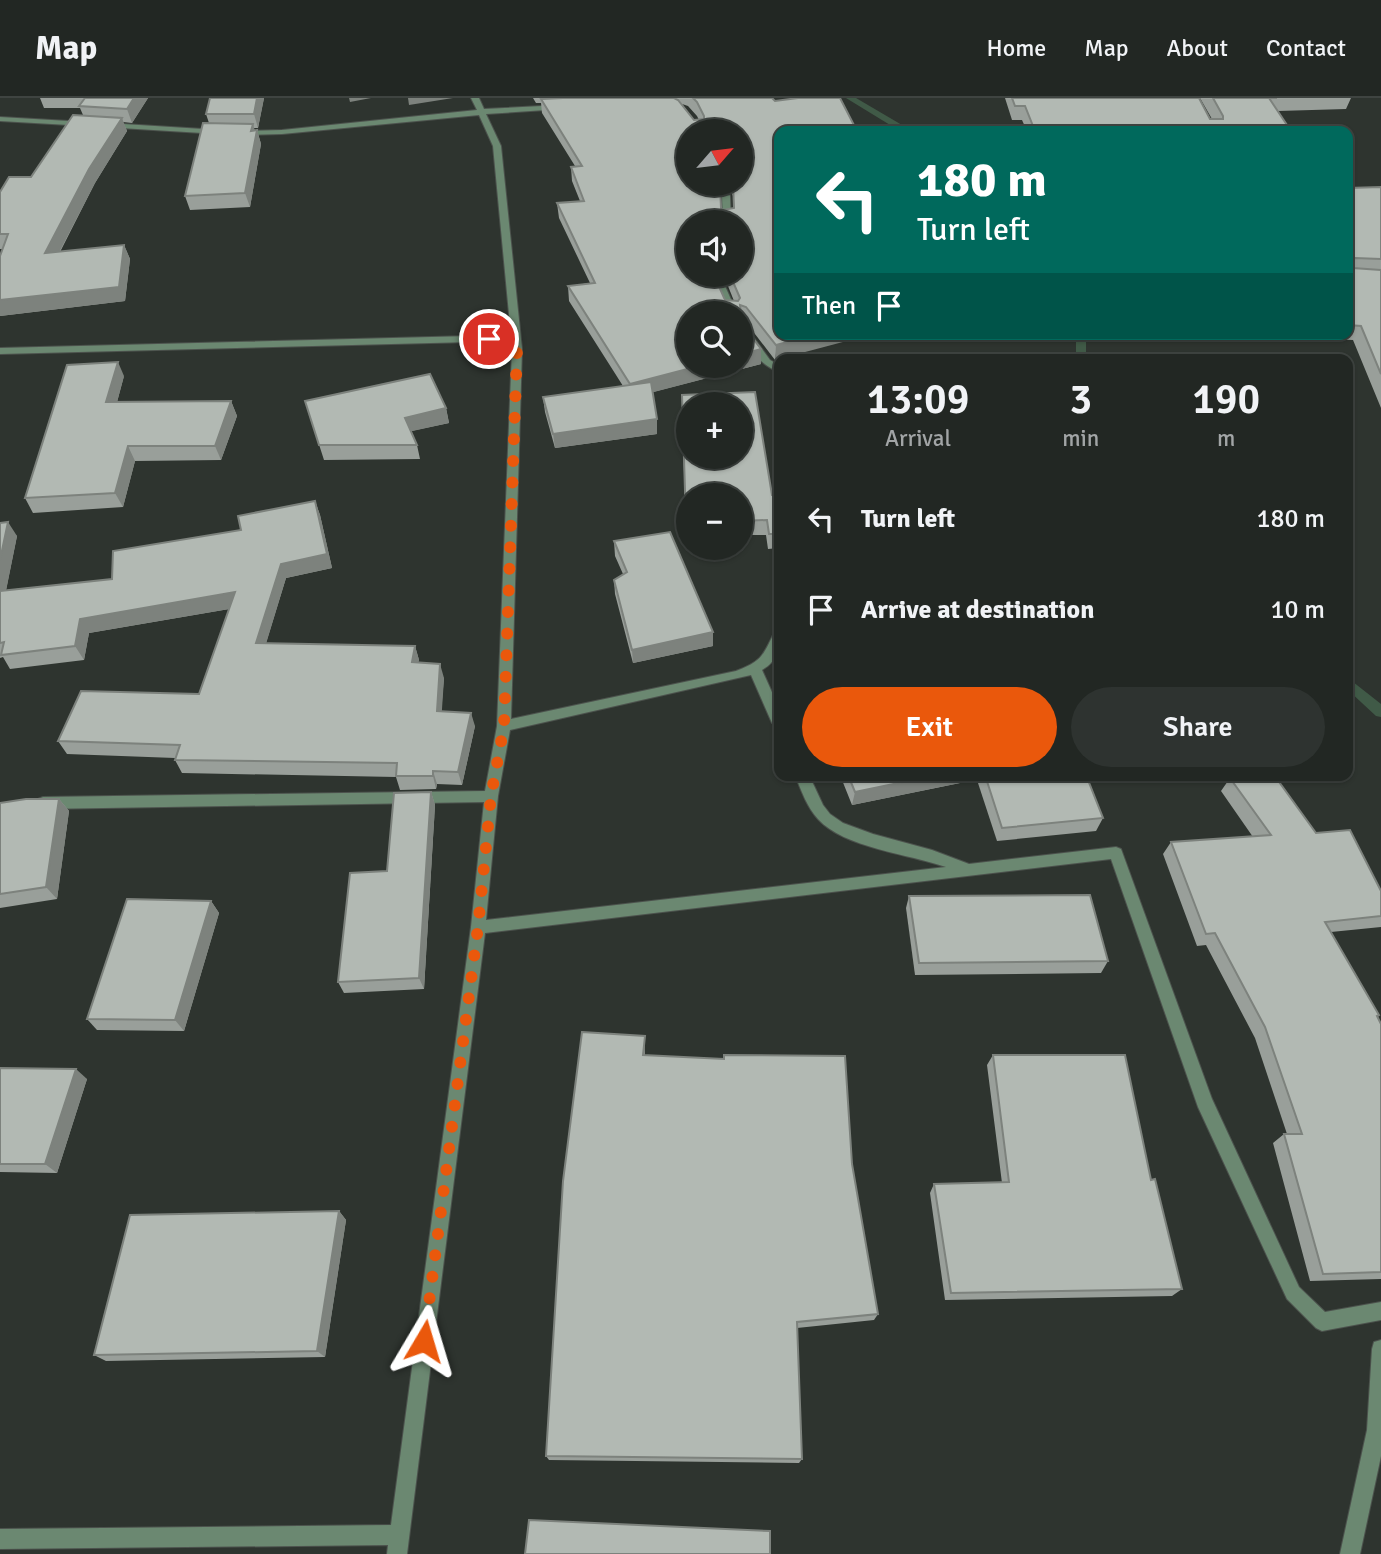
<!DOCTYPE html>
<html lang="en">
<head>
<meta charset="utf-8">
<style>
  :root { --surface:#222723; --page:#2e3330; --text:#f1f3f6; --muted:#a2a5a6; --line:#3f4441; --accent:#ea580c }
  body { margin:0; font-family:Signika,sans-serif; background:var(--page); color:var(--text); height:100vh; display:flex; flex-direction:column; font-size:26px; white-space:nowrap }
  * { box-sizing:border-box; margin:0 }
  p { font-size:23px; color:var(--muted) }
  .icon { flex:none; width:38px; height:38px; fill:none; stroke:currentColor; stroke-width:2; stroke-linecap:round; stroke-linejoin:round }
  .map { position:relative; flex:1; overflow:hidden }
  .details { position:absolute; left:774px; top:256px; width:579px; height:427px; display:flex; flex-direction:column; background:var(--surface); border-radius:14px; box-shadow:0 2px 5px #0004,0 0 0 2px var(--line) }
  .details>* { flex:none }
  .hud { position:absolute; left:774px; top:28px; width:579px; height:214px; border-radius:14px; box-shadow:0 2px 5px #0004,0 0 0 2px var(--line); background:#00695c; color:#fff; overflow:hidden }
  .needle { width:46px; rotate:62deg }
  .fabs { position:absolute; left:676px; top:21px; display:grid; gap:14px }
  .fabs a { display:grid; place-items:center; width:77px; height:77px; border-radius:50%; background:var(--surface); box-shadow:0 2px 5px #0004,0 0 0 2px var(--line); font-size:35px }
  .pin { position:absolute; display:grid; place-items:center; width:60px; height:60px; color:#fff; margin:-30px; border:4px solid #fff; border-radius:50%; box-shadow:0 2px 7px #0007 }
  .me { position:absolute; width:77px; margin:-38px; rotate:7deg; stroke-linejoin:round; filter:drop-shadow(0 0 5px #0008) }
  .turn { display:flex; align-items:center; gap:24px; height:147px; padding:0 28px; font-size:32px }
  .turn .icon { width:91px; height:91px; stroke-width:2.5 }
  .turn b { display:block; font-size:49px; line-height:60px }
  .then { display:flex; align-items:center; height:66px; padding:0 28px; background:#0003; gap:14px; font-size:26px }
  .eta { display:flex; justify-content:space-evenly; align-items:center; height:119px; text-align:center }
  .eta b { font-size:42px; font-weight:600; line-height:49px }
  .primary-button { display:flex; gap:14px; margin-top:auto; padding:14px 28px }
  .primary-button a { flex:1; height:80px; border-radius:42px; background:var(--accent); color:#fff; font-size:28px; font-weight:600; line-height:80px; text-align:center }
  .primary-button a+a { background:var(--page); color:var(--text) }
  ul { padding:0; list-style:none }
  li { display:flex; align-items:center; gap:21px; height:91px; padding:0 28px }
  li div { flex:1 }
  li b { display:block; font-size:26px }
  li em { font-style:normal }
  header { display:flex; align-items:center; gap:42px; box-sizing:border-box; height:98px; padding:0 35px; background:var(--surface); border-bottom:2px solid var(--line) }
  header strong { font-size:33px }
  nav { display:flex; gap:38px; margin-inline-start:auto; font-size:24px }
  .map>svg:first-child { display:block }
  .lines { fill:none; stroke-linecap:round; stroke-linejoin:round }
  .stream { fill:#405a47; fill-rule:evenodd }
  .minor-casing { stroke:#4c524d; stroke-width:2 }
  .minor { fill:#6b8871; fill-rule:evenodd }
  .wall { fill:#999f9a; fill-rule:evenodd }
  .shaded-wall { fill:#7d827d }
  .building { fill:#b2b9b3; stroke:#7d827d; stroke-width:2; fill-rule:evenodd }
  .route { stroke:#ea580c; stroke-width:12; stroke-dasharray:0 21.6 }
</style>
</head>
<body>
<header>
<strong>Map</strong>
<nav><a>Home</a><a>Map</a><a>About</a><a>Contact</a></nav>
</header>
<div class="map">
<svg width="1381" height="1456" viewBox="0 0 1381 1456">
  <rect width="100%" height="100%" fill="#2e342f"/>
  <g class="lines">
    <g class="stream">
      <polygon points="846,0 856,0 902,27 904,33 896,33 895,30"/>
      <rect x="1076" y="236" width="10" height="25"/>
      <polygon points="1348,580 1381,606 1381,619 1376,618 1348,592"/>
    </g>
    <defs>
      <g id="minor">
        <path d="M 471,0 L 479,0 L 484,11 L 561,7 L 565,9 L 561,11 L 486,16 L 501,48 L 522,251 L 511,621 L 736,573 C 763,563 763,557 775,533 L 779,532 C 779,550 779,562 762,572 L 779,610 L 779,630 L 772,625 L 751,577 L 510,632 L 498,698 L 486,822 L 946,769 C 909,756 844,750 818,721 C 807,709 801,692 795,677 L 809,677 L 823,707 L 830,716 L 843,725 L 873,736 L 932,752 L 969,766 L 1116,749 L 1121,751 L 1212,1001 L 1299,1189 L 1325,1214 L 1381,1204 L 1381,1222 L 1322,1233 L 1316,1230 L 1287,1201 L 1198,1009 L 1111,761 L 485,835 L 407,1456 L 387,1456 L 388,1447 L 0,1451 L 0,1431 L 391,1427 L 471,829 L 484,704 L 43,711 L 38,709 L 36,705 L 38,701 L 43,699 L 485,693 L 497,628 L 512,251 L 511,243 L 0,256 L 0,250 L 511,237 L 493,48 L 479,17 L 282,36 L 239,37 L 235,35 L 239,33 L 282,32 L 477,12 Z"/>
        <polygon points="0,19 86,24 90,26 86,28 0,23"/>
        <polygon points="107,25 219,32 223,34 219,36 104,29 103,27"/>
        <polygon points="717,86 725,86 730,98 731,124 723,124 722,98"/>
        <polygon points="717,177 726,177 725,188 737,215 727,215 715,188"/>
        <path d="M 740,224 L 743,225 L 770,262 L 779,267 L 779,274 C 760,267 740,244 740,224 Z"/>
        <polygon points="1381,1242 1381,1358 1360,1456 1340,1456 1367,1332 1372,1251 1374,1244"/>
      </g>
    </defs>
    <use href="#minor" class="minor-casing"/>
    <use href="#minor" class="minor"/>
  </g>
  <g class="wall">
    <polygon points="40,0 148,0 132,25 123,24 127,33 95,85 60,154 124,147 130,161 125,203 0,218 0,158 3,151 0,151 0,94 31,79 83,17 80,10 44,10"/>
    <polygon points="210,0 264,0 258,30 254,30 255,33 257,32 261,46 250,109 190,112 185,98 209,25 206,16"/>
    <path d="M 533,0 L 772,0 L 779,236 L 775,262 L 745,223 L 741,222 L 742,226 L 761,251 L 761,266 L 653,294 L 657,336 L 555,350 L 545,314 L 543,299 L 623,288 L 569,203 L 568,188 L 590,185 L 559,120 L 557,105 L 580,103 L 572,83 L 571,69 L 575,68 L 542,15 L 541,5 L 536,5 ZM 682,6 L 688,8 L 697,18 L 699,22 L 694,22 ZM 688,33 L 740,33 L 740,86 L 728,86 L 733,98 L 733,110 L 723,112 L 721,110 ZM 740,124 L 740,177 L 728,177 L 728,188 L 734,203 L 725,202 L 715,179 L 715,177 L 688,177 Z"/>
    <polygon points="1005,0 1199,0 1210,21 1212,21 1200,0 1351,0 1346,11 1278,13 1291,33 1027,33 1022,22 1012,22"/>
    <polygon points="1381,89 1381,310 1353,242 1226,237 1225,236 1348,236 1348,90"/>
    <polygon points="124,278 117,304 231,303 237,318 221,362 135,363 123,409 33,415 25,400"/>
    <polygon points="305,303 446,310 449,325 411,333 417,347 420,361 324,362"/>
    <polygon points="682,312 772,397 779,397 779,450 768,451 766,437 740,437 740,397 688,397 688,438 686,438"/>
    <polygon points="315,403 320,417 332,470 286,480 266,545 415,548 419,562 418,564 444,580 441,613 475,628 462,687 437,686 436,691 400,692 396,679 182,675 175,662 175,660 67,656 58,643 199,596 229,511 89,535 84,562 10,571 3,559 0,560 0,425 17,438 6,492 112,481"/>
    <polygon points="614,443 713,534 713,548 633,565 615,496 614,482 623,476 615,458"/>
    <polygon points="840,677 963,677 960,685 852,707"/>
    <polygon points="981,677 1086,677 1103,720 1096,733 997,743 978,685"/>
    <polygon points="1230,680 1316,735 1381,793 1381,829 1331,834 1379,917 1378,919 1381,926 1381,1181 1310,1183 1273,1045 1284,1036 1287,1036 1255,940 1206,847 1197,848 1163,756 1171,744 1253,739 1221,693"/>
    <polygon points="431,694 435,707 424,891 344,895 338,884"/>
    <polygon points="59,701 69,713 57,801 0,810 0,705"/>
    <polygon points="909,798 1108,863 1101,875 915,877 906,810"/>
    <polygon points="211,803 219,815 184,933 97,932 87,921"/>
    <polygon points="645,949 645,958 852,1066 878,1216 874,1222 797,1230 802,1361 799,1365 549,1362 546,1358"/>
    <polygon points="993,957 1151,1082 1182,1191 1172,1198 945,1202 930,1095 934,1086 1002,1085 987,967"/>
    <polygon points="0,970 87,981 57,1075 0,1074"/>
    <polygon points="339,1113 346,1122 325,1259 106,1263 94,1257"/>
  </g>
  <g class="shaded-wall">
    <polygon points="134,0 148,0 132,25 127,11"/>
    <polygon points="257,0 264,0 258,30 254,16"/>
    <polygon points="349,0 371,0 350,4"/>
    <polygon points="408,0 453,0 409,7"/>
    <polygon points="122,20 127,33 95,85 51,170 45,155 89,71"/>
    <polygon points="253,26 256,38 257,32 261,46 250,109 245,95"/>
    <polygon points="124,147 130,161 125,203 0,218 0,202"/>
    <polygon points="819,236 873,236 775,262 776,247"/>
    <polygon points="761,251 761,266 631,300 630,286 699,268 740,268 740,257"/>
    <polygon points="118,264 124,278 113,319 106,304"/>
    <polygon points="231,303 237,318 221,362 215,348"/>
    <polygon points="446,310 449,325 408,334 405,320"/>
    <polygon points="657,321 657,336 555,350 553,336"/>
    <polygon points="128,348 135,363 123,409 115,395"/>
    <polygon points="315,403 320,417 332,470 286,480 262,559 256,545 281,466"/>
    <polygon points="8,424 17,438 3,508 0,504 0,462"/>
    <polygon points="235,494 241,509 89,535 84,562 75,548 80,521"/>
    <polygon points="713,534 713,548 633,565 632,552"/>
    <polygon points="415,548 419,562 415,578 412,564"/>
    <polygon points="440,566 444,580 441,627 437,613"/>
    <polygon points="471,615 475,628 462,687 458,674"/>
    <polygon points="433,673 437,686 436,691 433,678"/>
    <polygon points="937,677 963,677 960,685 852,707 855,694"/>
    <polygon points="431,694 435,707 424,891 419,880"/>
    <polygon points="59,701 69,713 57,801 46,789"/>
    <polygon points="211,803 219,815 184,933 175,922"/>
    <polygon points="645,938 645,949 644,968 643,957"/>
    <polygon points="76,971 87,981 57,1075 45,1066"/>
    <polygon points="339,1113 346,1122 325,1259 317,1253"/>
  </g>
  <g class="building">
    <polygon points="85,0 134,0 127,11 79,8"/>
    <polygon points="210,0 257,0 254,16 206,16"/>
    <path d="M 563,0 L 674,0 L 678,2 L 694,22 L 704,21 L 704,18 L 697,4 L 693,0 L 772,0 L 775,3 L 798,0 L 840,0 L 857,33 L 779,33 L 779,236 L 819,236 L 776,247 L 746,209 L 740,207 L 742,226 L 761,251 L 740,257 L 740,215 L 688,215 L 688,268 L 699,268 L 630,286 L 568,188 L 595,185 L 557,105 L 584,103 L 571,69 L 582,68 L 541,1 ZM 688,33 L 740,33 L 740,86 L 733,86 L 734,110 L 723,112 L 721,110 L 720,86 L 688,86 ZM 688,124 L 740,124 L 740,177 L 730,177 L 740,200 L 738,203 L 725,202 L 714,177 L 688,177 Z"/>
    <polygon points="1012,0 1199,0 1210,21 1223,21 1223,18 1213,0 1277,0 1269,0 1291,33 1035,33 1025,8 1015,8"/>
    <polygon points="73,17 122,20 89,71 45,155 124,147 119,189 0,202 0,158 8,136 0,136 0,94 9,79 31,79"/>
    <polygon points="203,25 253,26 251,33 257,32 245,95 185,98"/>
    <polygon points="1381,89 1381,161 1355,160 1352,163 1353,170 1381,172 1381,276 1361,228 1348,227 1348,90"/>
    <polygon points="118,264 106,304 231,303 215,348 128,348 115,395 25,400 67,267"/>
    <polygon points="430,276 446,310 405,320 417,347 319,347 305,303"/>
    <polygon points="651,284 657,321 553,336 543,299"/>
    <path d="M 755,294 L 772,397 L 779,397 L 779,436 L 769,436 L 767,422 L 740,423 L 740,397 L 688,397 L 688,424 L 686,424 L 682,297 ZM 688,306 L 740,306 L 740,359 L 688,359 Z"/>
    <polygon points="315,403 327,456 281,466 256,545 415,548 412,564 440,566 437,613 471,615 458,674 433,673 433,678 396,678 397,665 175,662 180,647 58,643 81,593 199,596 235,494 80,521 75,548 1,557 4,544 0,545 0,493 112,481 113,453 241,432 238,418"/>
    <polygon points="8,424 0,462 0,425"/>
    <polygon points="670,434 713,534 632,552 614,482 627,474 614,443"/>
    <polygon points="848,677 937,677 855,694"/>
    <polygon points="985,677 1086,677 1103,720 1002,730"/>
    <polygon points="1239,677 1274,677 1316,735 1350,732 1381,793 1381,818 1325,824 1379,917 1377,918 1381,926 1381,1174 1323,1176 1284,1036 1302,1036 1265,929 1215,835 1206,836 1171,744 1271,737 1230,680"/>
    <polygon points="431,694 419,880 338,884 350,775 387,773 394,695"/>
    <polygon points="26,701 59,701 46,789 0,796 0,705"/>
    <polygon points="1090,797 1108,863 919,865 909,798"/>
    <polygon points="127,801 211,803 175,922 87,921"/>
    <polygon points="582,934 645,938 643,957 724,961 724,957 845,958 852,1066 878,1216 797,1224 802,1361 546,1358 563,1083"/>
    <polygon points="993,957 1125,957 1151,1082 1155,1081 1182,1191 951,1195 934,1086 1009,1084"/>
    <polygon points="0,970 76,971 45,1066 0,1066"/>
    <polygon points="339,1113 317,1253 94,1257 130,1117"/>
    <polygon points="529,1422 770,1433 770,1456 525,1456"/>
  </g>
  <g class="lines">
    <polyline class="route" points="424,1243 478,829 491,698 504,628 517,251 516,240 489,241"/>
  </g>
</svg>
<div class="fabs">
<a><svg class="needle" viewBox="-14 -14 28 28"><path d="M0-13l5 13h-10z" fill="#e53935"/><path d="M0 13l5-13h-10z" fill="#a2a5a6"/></svg></a>
<a><svg class="icon" aria-label="sound" viewBox="0 0 24 24"><path d="M4 9h4l5-4v14l-5-4H4zM17 9q2 3 0 6"/></svg></a>
<a><svg class="icon" aria-label="search" viewBox="0 0 24 24"><circle cx="10" cy="10" r="6"/><path d="M15 15l6 6"/></svg></a>
<a>+</a>
<a>−</a>
</div>
<div class="pin" style="left:489px;top:241px;background:#d93025"><svg class="icon" aria-label="arrive" viewBox="0 0 24 24"><path d="M6 21V4h12l-3 4 3 4H6"/></svg></div>
<svg class="me" style="left:424px;top:1243px" viewBox="-20 -20 40 40"><path d="M0-17L14 15 0 8-14 15z" fill="#ea580c" stroke="#fff" stroke-width="4"/></svg>
<div class="hud">
<div class="turn"><svg class="icon" aria-label="left" viewBox="0 0 24 24"><path d="M17 20v-9H6M10 6l-5 5 5 5"/></svg><div><b>180 m</b>Turn left</div></div>
<div class="then">Then<svg class="icon" aria-label="arrive" viewBox="0 0 24 24"><path d="M6 21V4h12l-3 4 3 4H6"/></svg></div>
</div>
<section class="details">
<div class="eta">
<div><b>13:09</b><p>Arrival</p></div>
<div><b>3</b><p>min</p></div>
<div><b>190</b><p>m</p></div>
</div>
<ul>
<li><svg class="icon" aria-label="left" viewBox="0 0 24 24"><path d="M17 20v-9H6M10 6l-5 5 5 5"/></svg><div><b>Turn left</b></div><em>180 m</em></li>
<li><svg class="icon" aria-label="arrive" viewBox="0 0 24 24"><path d="M6 21V4h12l-3 4 3 4H6"/></svg><div><b>Arrive at destination</b></div><em>10 m</em></li>
</ul>
<div class="primary-button"><a>Exit</a><a>Share</a></div>
</section>
</div>
</body>
</html>
